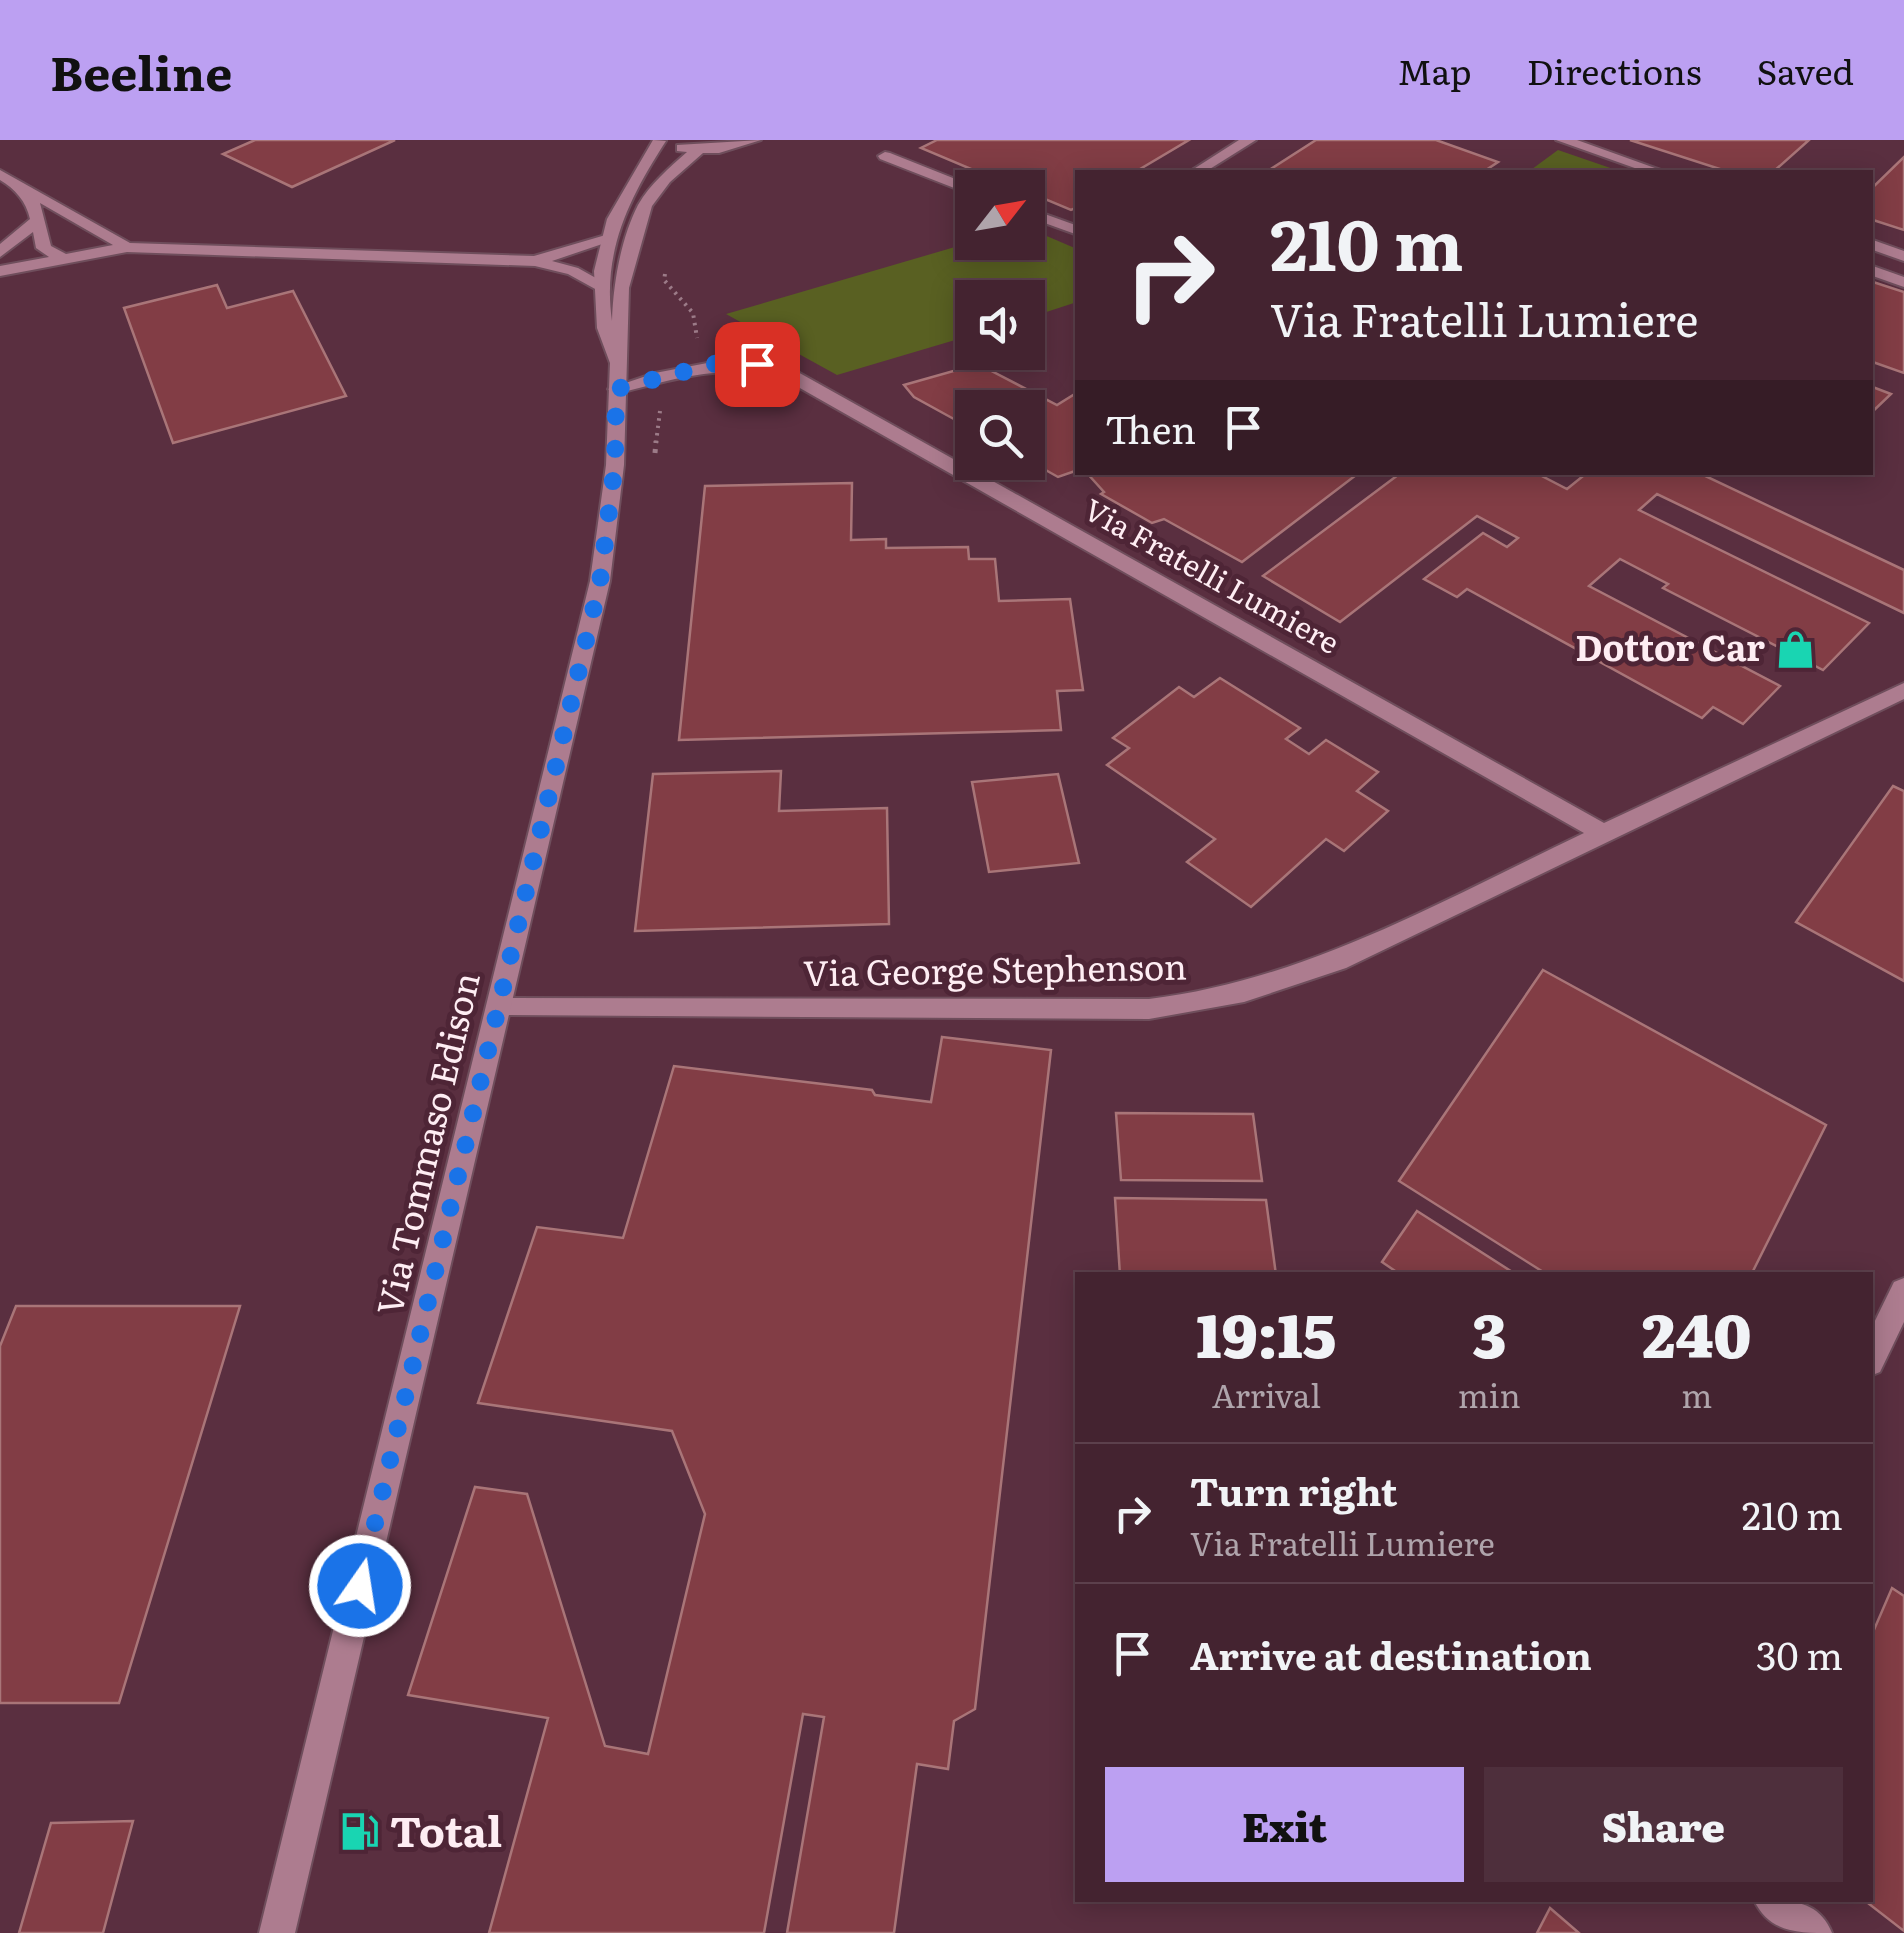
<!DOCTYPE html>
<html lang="en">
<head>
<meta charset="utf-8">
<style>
  :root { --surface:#442330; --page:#4e2f3c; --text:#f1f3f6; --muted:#afa4ab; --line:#5c404c; --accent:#bca0f2 }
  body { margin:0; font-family:Literata,serif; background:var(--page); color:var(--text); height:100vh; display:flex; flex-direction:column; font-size:38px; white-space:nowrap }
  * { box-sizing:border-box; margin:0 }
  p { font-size:32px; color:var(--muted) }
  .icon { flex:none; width:55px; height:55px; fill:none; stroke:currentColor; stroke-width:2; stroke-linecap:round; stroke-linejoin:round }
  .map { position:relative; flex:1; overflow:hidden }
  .details { position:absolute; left:1075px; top:1132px; width:798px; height:630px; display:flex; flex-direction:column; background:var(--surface); border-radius:0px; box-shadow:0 5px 25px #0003,0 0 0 2px var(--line) }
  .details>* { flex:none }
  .guide { position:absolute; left:1075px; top:30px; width:798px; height:305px; border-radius:0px; box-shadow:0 5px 25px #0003,0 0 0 2px var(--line); background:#442330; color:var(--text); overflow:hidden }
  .needle { width:65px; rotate:59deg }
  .buttons { position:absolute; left:955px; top:30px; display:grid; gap:20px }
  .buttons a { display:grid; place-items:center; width:90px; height:90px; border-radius:0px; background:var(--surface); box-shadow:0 5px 25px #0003,0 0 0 2px var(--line); font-size:50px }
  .pin { position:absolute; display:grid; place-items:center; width:85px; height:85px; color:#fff; margin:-42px; border-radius:20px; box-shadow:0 5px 15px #0006 }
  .me { position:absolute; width:110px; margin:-55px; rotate:13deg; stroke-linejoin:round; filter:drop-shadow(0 0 8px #0008) }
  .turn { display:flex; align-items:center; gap:35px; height:210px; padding:0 30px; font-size:45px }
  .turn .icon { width:130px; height:130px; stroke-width:2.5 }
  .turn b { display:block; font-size:70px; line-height:85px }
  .then { display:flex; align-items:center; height:95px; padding:0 30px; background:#0003; gap:20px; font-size:38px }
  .eta { display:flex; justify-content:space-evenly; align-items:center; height:170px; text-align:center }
  .eta b { font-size:60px; font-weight:800; line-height:70px }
  .cta { display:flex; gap:20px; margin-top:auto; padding:20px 30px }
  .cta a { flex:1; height:115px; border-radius:0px; background:var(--accent); color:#111; font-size:40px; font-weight:800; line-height:115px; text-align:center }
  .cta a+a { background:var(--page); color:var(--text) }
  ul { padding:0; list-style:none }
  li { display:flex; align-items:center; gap:30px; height:140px; padding:0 30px; border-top:2px solid var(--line) }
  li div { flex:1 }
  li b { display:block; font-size:38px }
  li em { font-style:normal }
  header { display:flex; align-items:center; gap:60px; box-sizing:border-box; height:140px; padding:0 50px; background:var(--accent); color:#111 }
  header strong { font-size:48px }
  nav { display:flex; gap:55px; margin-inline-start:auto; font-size:35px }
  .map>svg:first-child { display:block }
  .green { fill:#596022 }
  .building { fill:#823d45; stroke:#a97578; stroke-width:2.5 }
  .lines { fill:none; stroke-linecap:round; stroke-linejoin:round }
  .lane-casing { stroke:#6f4e5c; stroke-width:4 }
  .street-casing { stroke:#6f4e5c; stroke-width:4 }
  .secondary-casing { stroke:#6f4e5c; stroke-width:4 }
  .path-far1 { stroke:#9c7b88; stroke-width:4; stroke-dasharray:2.5 5; stroke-linecap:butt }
  .path { stroke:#9c7b88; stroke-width:5; stroke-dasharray:4 6; stroke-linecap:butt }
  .lane { fill:#ad7c8f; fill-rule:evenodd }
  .street { fill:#ad7c8f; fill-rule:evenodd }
  .secondary { fill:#ad7c8f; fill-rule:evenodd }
  .route { stroke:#1a73e8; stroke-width:18; stroke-dasharray:0 32.4 }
  .labels { text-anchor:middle; stroke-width:10; stroke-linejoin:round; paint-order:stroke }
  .far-street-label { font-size:30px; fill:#feedf3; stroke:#4e2536 }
  .poi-label { font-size:35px; font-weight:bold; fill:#feedf3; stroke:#4e2536; text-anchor:end }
  .street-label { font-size:35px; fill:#feedf3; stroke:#4e2536 }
  .near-poi-label { font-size:42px; font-weight:bold; fill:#feedf3; stroke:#4e2536; text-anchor:start }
</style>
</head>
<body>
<header>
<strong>Beeline</strong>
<nav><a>Map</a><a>Directions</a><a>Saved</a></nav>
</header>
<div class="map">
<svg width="1904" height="1793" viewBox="0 0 1904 1793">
  <rect width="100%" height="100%" fill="#5a2f40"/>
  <g class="green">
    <polygon points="1558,10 1622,32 1528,32"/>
    <polygon points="1028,88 1077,109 1077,162 1028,178 1028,158 972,158 972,195 837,235 726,174 972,102 1028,102"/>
  </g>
  <g class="building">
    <polygon points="255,0 395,0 292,47 223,14"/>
    <polygon points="937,0 1189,0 1135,32 1078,32 1078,67 1071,70 1028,52 1028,48 1016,48 921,8"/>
    <polygon points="1316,0 1436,0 1498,22 1483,32 1266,32"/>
    <polygon points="1630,0 1809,0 1773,32 1729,32"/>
    <polygon points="1904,17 1904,90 1870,79 1870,50"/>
    <polygon points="1870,141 1904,152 1904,233 1870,221"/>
    <polygon points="217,145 227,168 293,151 346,256 173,303 124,168"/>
    <polygon points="978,224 1057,265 1078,252 1078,330 1058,337 1028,320 1028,268 972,268 972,289 914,257 904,245"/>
    <polygon points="1870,246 1891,254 1870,274"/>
    <polygon points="1086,332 1360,332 1242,422 1164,379 1152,383 1101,354 1104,352"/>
    <polygon points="1402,332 1534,332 1567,349 1588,332 1697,332 1904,430 1904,473 1657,354 1639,370 1869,483 1823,530 1663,448 1668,444 1620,419 1589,446 1780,546 1743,584 1713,567 1702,578 1467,449 1457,457 1424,439 1483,393 1507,407 1518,398 1477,376 1340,482 1263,436"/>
    <polygon points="852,343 851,400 886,399 886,408 968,407 969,419 995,419 999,461 1070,459 1083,550 1057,551 1061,590 679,600 705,346"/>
    <polygon points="1220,538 1300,588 1286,599 1309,614 1326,600 1378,632 1357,651 1388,671 1344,711 1326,699 1251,767 1187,722 1215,699 1107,625 1129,608 1113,598 1179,547 1194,557"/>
    <polygon points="781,631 779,671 887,668 889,784 635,791 653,634"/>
    <polygon points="1058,634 1079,723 989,732 972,642"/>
    <polygon points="1893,646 1904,651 1904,841 1796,782"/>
    <polygon points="1543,830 1826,985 1751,1135 1548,1135 1399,1041"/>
    <polygon points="942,897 1051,910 975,1569 954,1581 948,1629 917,1624 894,1793 787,1793 824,1577 803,1574 764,1793 489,1793 548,1578 408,1555 475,1347 527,1354 605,1606 648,1614 705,1374 672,1291 478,1263 537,1087 623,1098 674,926 872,950 875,955 931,962"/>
    <polygon points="1116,973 1253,974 1262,1041 1121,1040"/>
    <polygon points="1115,1058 1266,1060 1276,1135 1120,1135"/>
    <polygon points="1417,1071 1517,1135 1401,1135 1382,1122"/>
    <polygon points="16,1166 240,1166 119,1563 0,1563 0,1206"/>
    <polygon points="1892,1448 1904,1456 1904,1791 1864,1760 1870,1760 1870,1499"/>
    <polygon points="133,1681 103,1793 19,1793 51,1683"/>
    <polygon points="1550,1768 1579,1793 1537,1793"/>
  </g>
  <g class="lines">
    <defs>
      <g id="lane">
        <polygon points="1239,0 1256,0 1205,32 1189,32"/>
        <polygon points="1556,0 1577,0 1666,32 1646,32"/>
        <polygon points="885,12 890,13 978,48 972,48 972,54 967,53 880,19 878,16"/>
        <polygon points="1028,68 1078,86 1078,95 1028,77"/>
        <polygon points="1870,99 1904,111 1904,121 1870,109"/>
        <polygon points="1870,125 1904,137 1904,147 1870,135"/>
      </g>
      <g id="street">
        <path d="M 0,30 L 130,103 L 534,116 L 609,94 L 617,99 L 552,121 L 578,128 L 603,142 L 603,148 L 597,150 L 568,134 L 535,126 L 127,112 L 0,136 L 0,126 L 49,117 L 36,108 L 33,92 L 0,117 L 0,104 L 30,79 C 26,61 15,49 0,40 ZM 40,63 L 113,105 L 66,114 L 51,106 Z"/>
        <path d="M 723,220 L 766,224 L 796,231 L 1604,683 L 1904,543 L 1904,559 L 1346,828 L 1244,862 L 1149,879 L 489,875 L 486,868 L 489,861 L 498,858 L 1149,859 C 1306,840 1443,760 1584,693 L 784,239 C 724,222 674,239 616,254 L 608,249 L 655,233 Z"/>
        <polygon points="1904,1138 1904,1182 1880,1232 1870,1236 1870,1191 1894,1142"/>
        <path d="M 1754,1760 C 1787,1760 1818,1758 1832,1793 C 1799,1793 1769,1793 1754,1760 Z"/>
      </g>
      <path id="secondary" d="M 653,0 L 666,1 C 629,58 602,112 612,181 C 613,144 621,98 638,65 C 650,44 669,28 687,12 L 677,11 L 677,5 L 761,0 L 719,13 L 703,13 L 670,42 L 652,66 L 629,148 L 624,325 L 610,441 L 295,1793 L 259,1793 L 590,441 L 606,325 L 610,223 L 597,188 L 594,131 L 607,79 Z"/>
    </defs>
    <use href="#lane" class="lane-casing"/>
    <use href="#street" class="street-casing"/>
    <use href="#secondary" class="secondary-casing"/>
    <g class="path-far1">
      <polyline points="665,134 664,140 693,173 697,198"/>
      <polyline points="656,303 660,271"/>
    </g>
    <polyline class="path" points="655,313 656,301"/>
    <use href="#lane" class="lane"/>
    <use href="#street" class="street"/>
    <use href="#secondary" class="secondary"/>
  </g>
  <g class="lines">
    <polyline class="route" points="360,1446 600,442 615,324 616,249 722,222 757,224"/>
  </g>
  <defs>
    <symbol id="shop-bare" viewBox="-9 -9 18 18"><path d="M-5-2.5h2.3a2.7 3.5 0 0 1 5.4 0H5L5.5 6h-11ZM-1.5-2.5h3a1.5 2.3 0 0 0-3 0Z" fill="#19d5b2" stroke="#4e2536" stroke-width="2.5" paint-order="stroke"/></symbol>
    <symbol id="fuel-bare" viewBox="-9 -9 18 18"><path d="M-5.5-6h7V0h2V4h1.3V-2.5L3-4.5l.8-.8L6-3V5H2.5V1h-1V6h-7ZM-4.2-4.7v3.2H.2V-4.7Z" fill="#19d5b2" stroke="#4e2536" stroke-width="2.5" paint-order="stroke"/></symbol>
  </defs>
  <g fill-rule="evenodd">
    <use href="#shop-bare" x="1768" y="482" width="55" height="55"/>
    <use href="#fuel-bare" x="332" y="1664" width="55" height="55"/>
  </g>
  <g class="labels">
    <g class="far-street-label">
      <text transform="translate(1211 437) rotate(29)" y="10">Via Fratelli Lumiere</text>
    </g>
    <g class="poi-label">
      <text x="1765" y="521">Dottor Car</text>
    </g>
    <g class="street-label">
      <text transform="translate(995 831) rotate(-1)" y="12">Via George Stephenson</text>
      <text transform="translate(429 1004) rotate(-77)" y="12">Via Tommaso Edison</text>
    </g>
    <g class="near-poi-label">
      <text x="390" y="1707">Total</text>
    </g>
  </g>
</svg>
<div class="buttons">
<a><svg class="needle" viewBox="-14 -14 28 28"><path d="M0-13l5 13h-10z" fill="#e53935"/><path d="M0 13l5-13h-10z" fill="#afa4ab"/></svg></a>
<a><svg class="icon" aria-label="sound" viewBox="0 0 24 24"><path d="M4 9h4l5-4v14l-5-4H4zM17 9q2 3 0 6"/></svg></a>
<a><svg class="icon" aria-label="search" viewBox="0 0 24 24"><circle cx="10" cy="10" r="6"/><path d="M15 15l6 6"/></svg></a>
</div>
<div class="pin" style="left:757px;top:224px;background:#d93025"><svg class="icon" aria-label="arrive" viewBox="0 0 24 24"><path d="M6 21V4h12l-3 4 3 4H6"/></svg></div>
<svg class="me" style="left:360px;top:1446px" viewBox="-20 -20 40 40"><circle r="17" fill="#1a73e8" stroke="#fff" stroke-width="3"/><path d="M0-11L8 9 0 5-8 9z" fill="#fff"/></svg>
<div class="guide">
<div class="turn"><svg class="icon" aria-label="right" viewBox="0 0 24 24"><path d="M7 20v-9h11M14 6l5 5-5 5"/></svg><div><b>210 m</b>Via Fratelli Lumiere</div></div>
<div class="then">Then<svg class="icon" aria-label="arrive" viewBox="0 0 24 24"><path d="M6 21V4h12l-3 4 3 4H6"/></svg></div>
</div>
<section class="details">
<div class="eta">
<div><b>19:15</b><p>Arrival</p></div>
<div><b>3</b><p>min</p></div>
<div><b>240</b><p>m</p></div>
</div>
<ul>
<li><svg class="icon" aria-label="right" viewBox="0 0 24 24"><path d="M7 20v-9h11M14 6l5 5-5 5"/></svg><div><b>Turn right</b><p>Via Fratelli Lumiere</p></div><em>210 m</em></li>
<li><svg class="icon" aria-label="arrive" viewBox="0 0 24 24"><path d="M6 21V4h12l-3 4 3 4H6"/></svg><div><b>Arrive at destination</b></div><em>30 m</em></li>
</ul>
<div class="cta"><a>Exit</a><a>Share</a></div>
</section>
</div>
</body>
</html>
